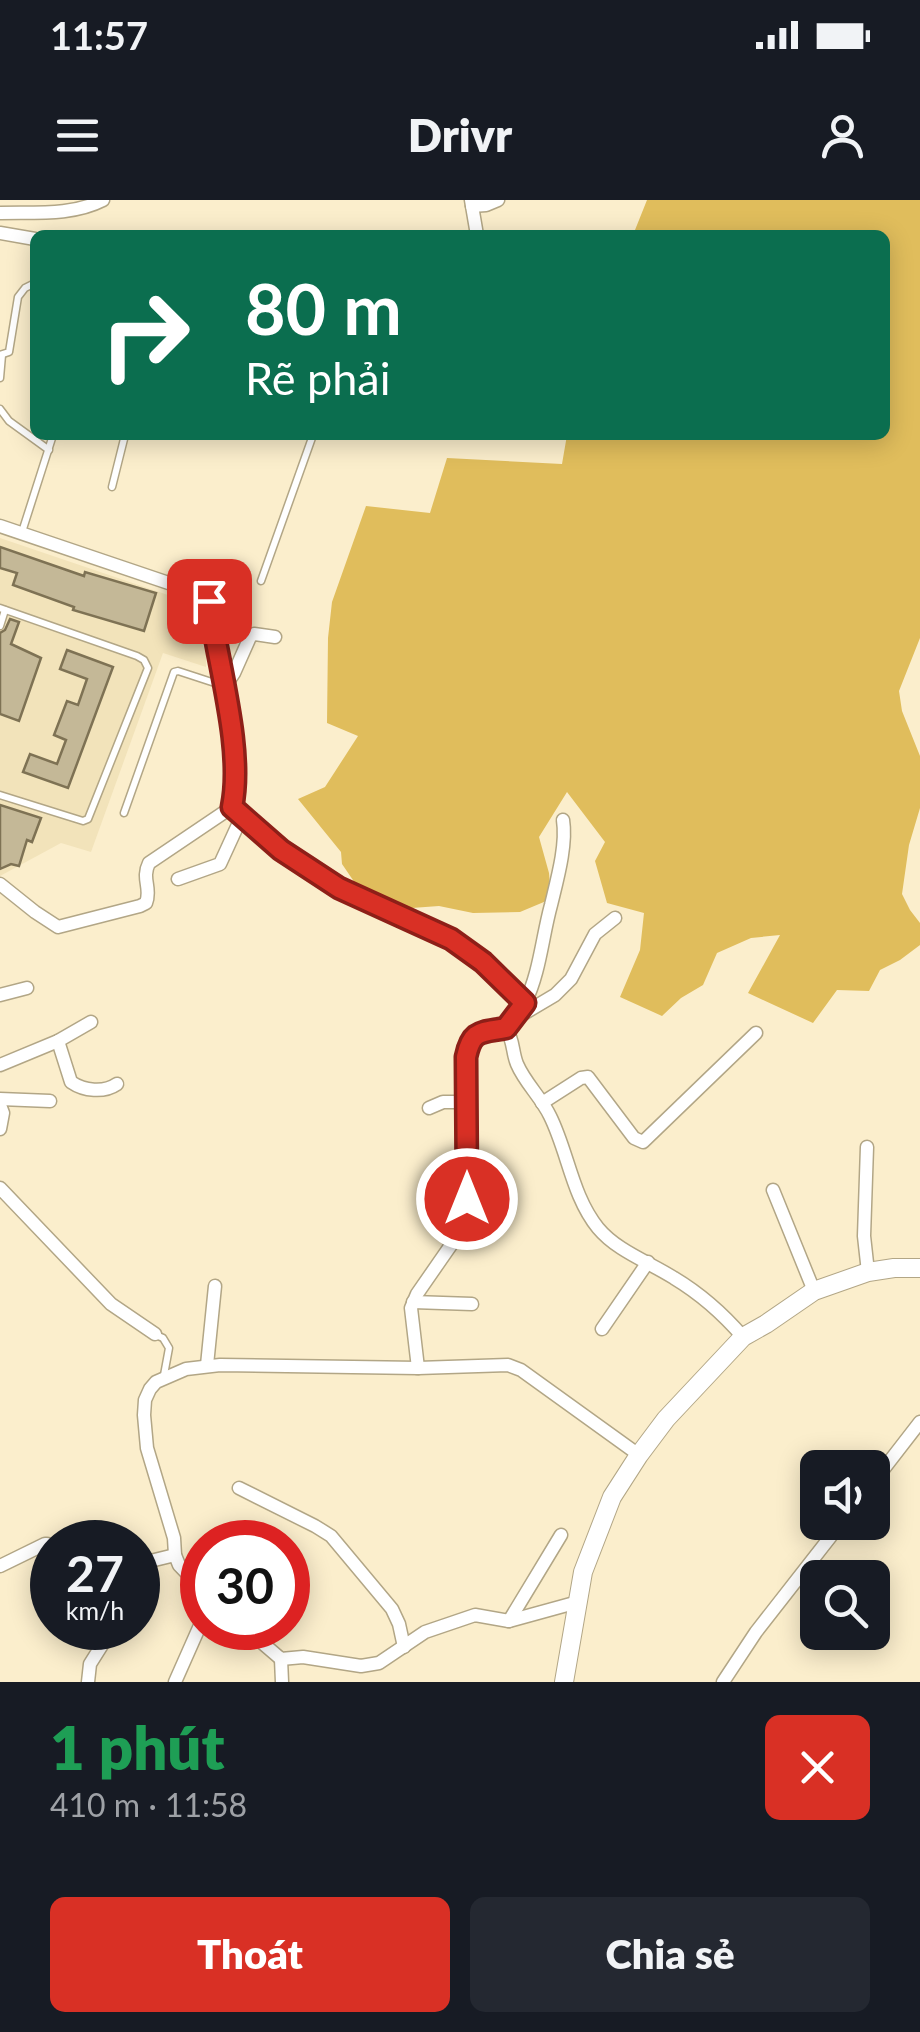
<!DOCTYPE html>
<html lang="vi">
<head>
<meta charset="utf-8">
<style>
  :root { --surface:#171b24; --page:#242831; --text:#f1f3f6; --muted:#9ea1a6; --accent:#d93025 }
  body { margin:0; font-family:Lato,sans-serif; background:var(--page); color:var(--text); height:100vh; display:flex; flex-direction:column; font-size:38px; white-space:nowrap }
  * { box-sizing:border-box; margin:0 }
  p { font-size:32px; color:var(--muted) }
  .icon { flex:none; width:55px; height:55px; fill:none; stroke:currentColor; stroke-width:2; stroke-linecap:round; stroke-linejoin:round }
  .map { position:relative; height:1482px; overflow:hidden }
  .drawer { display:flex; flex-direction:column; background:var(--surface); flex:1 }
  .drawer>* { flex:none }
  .guide { position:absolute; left:30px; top:30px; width:860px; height:210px; border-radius:15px; box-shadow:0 5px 25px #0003; background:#0b6e4f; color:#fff; overflow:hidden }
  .buttons { position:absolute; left:800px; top:1250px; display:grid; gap:20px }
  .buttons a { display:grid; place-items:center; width:90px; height:90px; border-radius:15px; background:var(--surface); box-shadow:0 5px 25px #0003; font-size:50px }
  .speed { position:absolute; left:30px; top:1320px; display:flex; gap:20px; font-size:50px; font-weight:700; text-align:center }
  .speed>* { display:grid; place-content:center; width:130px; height:130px; border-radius:50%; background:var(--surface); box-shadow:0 5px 25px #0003; line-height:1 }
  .speed small { font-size:25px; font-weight:400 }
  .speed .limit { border:15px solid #d22; background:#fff; color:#111 }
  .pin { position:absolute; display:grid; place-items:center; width:85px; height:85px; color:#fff; margin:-42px; border-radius:20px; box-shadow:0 5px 15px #0006 }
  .me { position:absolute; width:110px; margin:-55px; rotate:0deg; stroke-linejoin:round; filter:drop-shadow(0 0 8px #0008) }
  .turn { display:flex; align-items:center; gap:35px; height:210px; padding:0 50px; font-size:45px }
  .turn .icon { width:130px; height:130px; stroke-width:2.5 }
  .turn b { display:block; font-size:70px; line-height:85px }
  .round { display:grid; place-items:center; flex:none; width:105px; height:105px; border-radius:15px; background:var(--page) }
  .summary { display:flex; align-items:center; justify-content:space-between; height:170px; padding:0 50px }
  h1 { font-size:60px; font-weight:800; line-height:75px; color:#1e9e55 }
  .primary-button { display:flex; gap:20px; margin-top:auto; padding:20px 50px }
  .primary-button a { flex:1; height:115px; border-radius:15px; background:var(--accent); color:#fff; font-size:40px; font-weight:800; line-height:115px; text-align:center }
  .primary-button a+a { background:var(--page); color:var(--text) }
  .status { display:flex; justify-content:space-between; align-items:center; height:70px; padding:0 50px; background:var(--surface); direction:ltr }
  .status svg { height:28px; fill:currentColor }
  header { display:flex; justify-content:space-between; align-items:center; height:130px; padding:0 50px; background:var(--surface); font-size:45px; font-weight:800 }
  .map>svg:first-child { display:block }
  .built { fill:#f2e3ba }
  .forest { fill:#e0bd5c }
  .building { fill:#c4b897; stroke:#7e7254; stroke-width:2.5 }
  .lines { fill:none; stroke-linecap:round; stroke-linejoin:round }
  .service-casing { stroke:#b2a686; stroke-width:9 }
  .minor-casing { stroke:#b2a686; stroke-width:15 }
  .secondary-casing { stroke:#b2a686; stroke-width:20 }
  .service { stroke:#fff; stroke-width:6 }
  .minor { stroke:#fff; stroke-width:12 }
  .secondary { stroke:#fff; stroke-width:18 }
  .route-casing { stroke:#8d1f18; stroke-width:25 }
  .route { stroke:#d93025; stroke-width:18 }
</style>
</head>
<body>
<div class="status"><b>11:57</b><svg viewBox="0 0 49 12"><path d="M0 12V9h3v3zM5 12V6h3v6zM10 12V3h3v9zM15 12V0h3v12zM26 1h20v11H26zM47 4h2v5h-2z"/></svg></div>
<header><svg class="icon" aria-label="menu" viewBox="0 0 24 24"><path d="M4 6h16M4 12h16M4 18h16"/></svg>Drivr<svg class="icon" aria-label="person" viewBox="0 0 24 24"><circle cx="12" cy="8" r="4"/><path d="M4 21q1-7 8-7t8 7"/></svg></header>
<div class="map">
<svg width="920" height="1482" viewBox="0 0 920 1482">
  <rect width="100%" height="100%" fill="#fbeecc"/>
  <polygon class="built" points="0,338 168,395 199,403 196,427 206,454 206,467 163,453 91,652 61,643 0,676"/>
  <polygon class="forest" points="647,0 920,0 920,438 899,491 902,511 920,556 920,608 909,645 902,694 910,710 920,723 920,745 900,760 880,770 869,791 837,790 813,823 748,793 780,735 751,738 717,753 703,785 681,798 662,816 620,797 640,750 644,713 607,703 595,661 605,642 567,592 539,637 549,673 551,699 520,712 473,713 439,706 398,709 357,686 342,664 341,652 298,599 325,587 358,536 327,523 328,438 332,402 366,306 430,313 447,258 562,264 567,235 885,235 885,35 633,35"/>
  <g class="building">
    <polygon points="0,347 84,376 85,372 156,393 144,431 73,410 74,407 13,385 17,373 0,368"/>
    <polygon points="10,419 19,422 11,444 41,458 19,521 0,514 0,433 5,430"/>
    <polygon points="67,450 113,467 68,588 23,572 30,554 57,564 66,540 54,535 67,501 78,505 87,479 60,469"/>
    <polygon points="0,605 41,618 32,642 27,640 19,666 11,664 0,669"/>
  </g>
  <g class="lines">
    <defs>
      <g id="service">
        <polyline points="0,155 9,152 18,97 25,88 35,83"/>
        <polyline points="0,178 2,155"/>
        <polyline points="0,209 9,221 49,250"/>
        <polyline points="112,287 125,235"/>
        <polyline points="22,332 53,235"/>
        <polyline points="261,381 313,235"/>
        <polyline points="0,408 137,456 144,460 148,468 88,619 83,621 0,595"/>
        <polyline points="0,426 5,410"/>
        <polyline points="124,613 174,472 178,471 224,486"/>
        <polyline points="156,1135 163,1138 169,1148 164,1175"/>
      </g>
      <g id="minor">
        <polyline points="471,0 477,35"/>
        <polyline points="472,6 486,5 498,0"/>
        <path d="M 0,13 C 34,12 72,16 103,0"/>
        <polyline points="0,33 35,39"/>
        <path d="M 0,326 L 207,396 C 213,416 214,438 218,458 C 226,502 242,563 232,607 L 281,650 L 339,688 L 451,739 L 483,762 L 525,803 L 506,828 C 514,841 512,852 517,864 C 525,883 541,897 550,916 C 568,952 572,996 598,1028 C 617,1051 649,1062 674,1078 C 699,1093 724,1115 743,1137"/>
        <polyline points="225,486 234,473 250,437 254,434 275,437"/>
        <polyline points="178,679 220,664 242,616"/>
        <path d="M 0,684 L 35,712 L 58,727 L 140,706 L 146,703 C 152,688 141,679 149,663 L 232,607"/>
        <polyline points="0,795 27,788"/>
        <path d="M 525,803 C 540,772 542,738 551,705 C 557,680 567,645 563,620"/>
        <polyline points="518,817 555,795 571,779 595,734 615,718"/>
        <path d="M 58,841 L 71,882 C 84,891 104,893 117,884"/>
        <polyline points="0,865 58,841 91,822"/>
        <polyline points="0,899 50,901"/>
        <polyline points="542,903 581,878 588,877 634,938 643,942 756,833"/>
        <polyline points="0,905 3,913 0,929"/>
        <polyline points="429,908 443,902 466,902"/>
        <polyline points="867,947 864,1036 868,1072"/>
        <polyline points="0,988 111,1104 155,1134"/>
        <polyline points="773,990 814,1091"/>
        <polyline points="413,1102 472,1104"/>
        <polyline points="602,1129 648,1062"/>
        <polyline points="207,1165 215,1086"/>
        <polyline points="418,1168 411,1108 417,1094 451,1045 467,999 465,886 466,857 469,841 478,834 506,828"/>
        <polyline points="872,1284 920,1222"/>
        <polyline points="239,1288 315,1326 331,1336 392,1409 399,1424 404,1447"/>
        <polyline points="138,1364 175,1355"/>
        <polyline points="0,1366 45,1344 47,1344 52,1357"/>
        <polyline points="202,1389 179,1365 175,1355 174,1338 147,1248 144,1215 145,1200 150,1189 156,1182 186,1169 220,1165 418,1168 508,1165 521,1170 639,1255"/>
        <polyline points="509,1421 561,1335"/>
        <polyline points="245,1428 281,1459 303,1457 361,1466 379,1463 425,1432 475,1415 509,1421 578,1402"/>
        <polyline points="281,1459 282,1482"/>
        <polyline points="88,1482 90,1464 107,1437"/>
        <polyline points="175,1482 202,1421"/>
        <polyline points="723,1482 756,1432 842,1322"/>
      </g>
      <polyline id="secondary" points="564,1482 583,1372 612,1297 639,1255 666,1219 743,1137 766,1124 814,1091 868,1072 894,1068 920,1068"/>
    </defs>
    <use href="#service" class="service-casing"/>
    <use href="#minor" class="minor-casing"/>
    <use href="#secondary" class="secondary-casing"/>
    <use href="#service" class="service"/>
    <use href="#minor" class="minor"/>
    <use href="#secondary" class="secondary"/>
  </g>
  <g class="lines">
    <defs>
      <path id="route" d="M 209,401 C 217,462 244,548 232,607 L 281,650 L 339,688 L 451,739 L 483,762 L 525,803 L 506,828 C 481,833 472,829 466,857 L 467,999"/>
    </defs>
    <use href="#route" class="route-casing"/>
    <use href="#route" class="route"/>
  </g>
</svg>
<div class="buttons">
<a><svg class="icon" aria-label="sound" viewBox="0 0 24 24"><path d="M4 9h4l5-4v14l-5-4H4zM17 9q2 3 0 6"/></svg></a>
<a><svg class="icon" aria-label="search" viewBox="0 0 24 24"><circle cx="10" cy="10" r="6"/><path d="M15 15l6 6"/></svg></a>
</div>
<div class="speed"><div>27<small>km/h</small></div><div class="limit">30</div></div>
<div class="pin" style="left:209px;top:401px;background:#d93025"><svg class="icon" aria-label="arrive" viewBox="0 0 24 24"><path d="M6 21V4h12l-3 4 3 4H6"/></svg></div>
<svg class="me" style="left:467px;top:999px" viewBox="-20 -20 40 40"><circle r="17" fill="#d93025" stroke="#fff" stroke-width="3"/><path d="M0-11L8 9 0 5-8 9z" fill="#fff"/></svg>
<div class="guide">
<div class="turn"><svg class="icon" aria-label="right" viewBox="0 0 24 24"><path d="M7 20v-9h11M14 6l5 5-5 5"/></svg><div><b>80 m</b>Rẽ phải</div></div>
</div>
</div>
<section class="drawer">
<div class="summary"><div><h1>1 phút</h1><p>410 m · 11:58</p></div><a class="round" style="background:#d93025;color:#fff"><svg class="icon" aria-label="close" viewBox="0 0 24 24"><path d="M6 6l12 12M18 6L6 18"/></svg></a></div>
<div class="primary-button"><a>Thoát</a><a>Chia sẻ</a></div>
</section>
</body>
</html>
